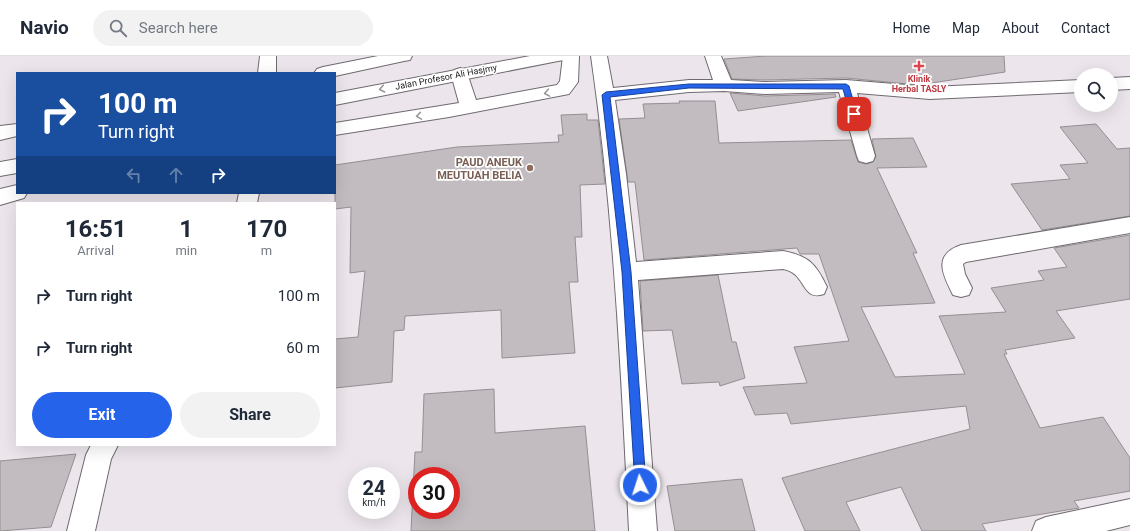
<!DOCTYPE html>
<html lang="en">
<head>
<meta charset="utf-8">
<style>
  :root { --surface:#fff; --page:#f2f2f3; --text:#1f2937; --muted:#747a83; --line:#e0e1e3; --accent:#2563eb }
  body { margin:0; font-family:Roboto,sans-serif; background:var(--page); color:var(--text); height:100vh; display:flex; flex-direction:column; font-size:15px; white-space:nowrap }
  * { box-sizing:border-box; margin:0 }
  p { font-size:13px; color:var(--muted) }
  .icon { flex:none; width:22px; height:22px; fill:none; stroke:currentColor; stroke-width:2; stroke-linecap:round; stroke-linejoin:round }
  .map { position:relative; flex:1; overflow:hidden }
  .panel { position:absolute; left:16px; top:146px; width:320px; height:244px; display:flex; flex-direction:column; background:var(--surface); border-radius:0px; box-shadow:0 4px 16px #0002 }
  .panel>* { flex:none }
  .guide { position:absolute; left:16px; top:16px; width:320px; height:122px; border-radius:0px; box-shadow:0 4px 16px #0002; background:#1a4fa0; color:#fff; overflow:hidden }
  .buttons { position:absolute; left:1074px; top:12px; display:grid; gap:8px }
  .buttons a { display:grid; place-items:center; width:44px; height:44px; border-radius:50%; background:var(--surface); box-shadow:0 4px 16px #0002; font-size:20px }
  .speed { position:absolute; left:348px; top:411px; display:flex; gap:8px; font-size:20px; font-weight:700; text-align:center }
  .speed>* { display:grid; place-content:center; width:52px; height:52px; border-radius:50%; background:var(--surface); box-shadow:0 4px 16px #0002; line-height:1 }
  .speed small { font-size:10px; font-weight:400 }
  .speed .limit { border:6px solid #d22; background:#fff; color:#111 }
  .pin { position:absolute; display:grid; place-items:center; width:34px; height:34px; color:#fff; margin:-17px; border-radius:8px; box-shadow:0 2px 6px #0006 }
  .me { position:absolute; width:44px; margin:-22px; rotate:356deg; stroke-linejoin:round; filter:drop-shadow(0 0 3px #0008) }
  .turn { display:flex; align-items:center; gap:14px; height:84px; padding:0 16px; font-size:18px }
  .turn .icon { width:52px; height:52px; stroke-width:2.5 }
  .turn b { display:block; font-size:28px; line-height:34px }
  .lanes { display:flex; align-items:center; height:38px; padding:0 16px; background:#0003; justify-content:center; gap:20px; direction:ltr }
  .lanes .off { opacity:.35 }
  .eta { display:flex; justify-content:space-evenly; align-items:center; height:68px; text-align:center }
  .eta b { font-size:24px; font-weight:700; line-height:28px }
  .primary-button { display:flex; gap:8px; margin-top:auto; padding:8px 16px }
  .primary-button a { flex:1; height:46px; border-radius:24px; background:var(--accent); color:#fff; font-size:16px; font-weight:700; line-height:46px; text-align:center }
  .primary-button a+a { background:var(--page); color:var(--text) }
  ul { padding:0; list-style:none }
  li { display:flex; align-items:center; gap:12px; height:52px; padding:0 16px }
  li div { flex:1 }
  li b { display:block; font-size:15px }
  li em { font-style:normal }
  header { display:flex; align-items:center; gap:24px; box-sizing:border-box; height:56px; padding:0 20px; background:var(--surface); border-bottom:1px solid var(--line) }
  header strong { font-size:19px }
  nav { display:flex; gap:22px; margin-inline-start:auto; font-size:14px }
  .search { width:280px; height:36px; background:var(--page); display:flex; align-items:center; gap:10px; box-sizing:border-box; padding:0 14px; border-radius:22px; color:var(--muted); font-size:15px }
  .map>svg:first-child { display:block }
  .building { fill:#c2bbbf; stroke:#958e92; fill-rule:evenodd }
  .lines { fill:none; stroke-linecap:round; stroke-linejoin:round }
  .minor-casing { stroke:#6f6a6f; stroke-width:2 }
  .major-casing { stroke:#6f6a6f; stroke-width:2 }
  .minor { fill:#fff; fill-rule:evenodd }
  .major { fill:#fff; fill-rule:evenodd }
  .oneway { stroke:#999899 }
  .route { fill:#2563eb; stroke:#184099 }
  .health-dot { fill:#e0444e; stroke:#fff; stroke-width:1.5 }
  .education-dot { fill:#8d6e63; stroke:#fff; stroke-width:1.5 }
  .labels { text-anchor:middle; stroke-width:3.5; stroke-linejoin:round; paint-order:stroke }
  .far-street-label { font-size:9px; fill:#1c1a1c; stroke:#fff }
  .far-health-label { font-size:9px; font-weight:bold; fill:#be3a42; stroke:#fff }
  .education-label { font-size:11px; font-weight:bold; fill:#785e54; stroke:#fff; text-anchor:end }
</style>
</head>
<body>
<header>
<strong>Navio</strong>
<div class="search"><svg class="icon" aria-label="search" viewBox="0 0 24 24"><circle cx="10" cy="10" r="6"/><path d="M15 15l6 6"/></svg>Search here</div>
<nav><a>Home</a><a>Map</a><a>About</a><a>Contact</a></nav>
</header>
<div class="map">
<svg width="1130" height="475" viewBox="0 0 1130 475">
  <rect width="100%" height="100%" fill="#ece6ec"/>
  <g class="building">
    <polygon points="766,0 1004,0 1005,16 918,29 846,22 765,24 732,23 724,3"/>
    <polygon points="730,37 765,40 835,38 836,41 738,55"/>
    <polygon points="679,45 715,45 719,87 851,84 858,106 866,108 873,106 876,101 872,83 913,82 927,111 877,112 917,197 913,197 935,247 861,251 895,321 965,318 939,260 1006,256 991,232 1044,224 1038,215 1067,211 1054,192 1130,179 1130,243 1056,255 1075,282 1005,294 1007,298 1004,298 1040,372 1103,361 1130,402 1130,435 1074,445 1079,452 982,468 986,475 922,475 901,431 846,446 860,475 805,475 782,422 970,373 966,350 791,368 787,357 755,359 743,331 807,327 794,291 849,285 819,198 800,198 797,192 644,204 635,126 628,126 619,63 645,62 643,48 680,47"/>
    <polygon points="587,58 587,64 598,64 605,128 580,129 582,181 575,181 578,226 569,226 575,297 502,302 501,254 405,260 404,274 394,275 392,326 335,332 335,283 358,281 365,215 350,217 351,151 335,153 335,109 457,91 559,86 558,79 563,79 561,59"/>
    <polygon points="1096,68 1117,93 1130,92 1130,160 1042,174 1011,128 1070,123 1060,109 1088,107 1060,71"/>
    <polygon points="718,219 732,286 736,286 745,322 720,330 719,326 682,328 672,274 643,275 640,225"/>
    <path d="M 494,333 L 495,377 L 585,370 L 595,475 L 411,475 L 415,396 L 422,396 L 424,338 ZM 417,420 L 451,420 L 451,454 L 417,454 Z"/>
    <polygon points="76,398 51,471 0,475 0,405"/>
    <polygon points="742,423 755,475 675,475 667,430"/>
  </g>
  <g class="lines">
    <defs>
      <g id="minor">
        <polygon points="260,0 276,0 276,17 258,17"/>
        <polygon points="563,0 579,0 578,26 569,38 449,61 335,79 335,67 459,47 451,18 454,14 460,12 466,14 476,44 557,29 560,25"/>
        <path d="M 591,0 L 607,0 L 613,32 L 689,24 L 713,24 L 705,0 L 721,0 L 731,24 L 765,26 L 846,24 L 930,31 L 1081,24 L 1081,36 L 930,43 L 857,37 L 875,100 L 873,105 L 866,107 L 859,105 L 857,100 L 839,36 L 765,38 L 724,35 L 689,36 L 615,44 L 626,118 L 636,206 L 783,195 C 809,200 816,208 827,231 L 824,238 C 801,246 807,217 783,213 L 638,224 L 657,475 L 629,475 C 621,316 614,158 591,0 Z"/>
        <polygon points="1130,21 1130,33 1111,34 1111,22"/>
        <polygon points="17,129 17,137 27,137 24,142 0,149 0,133"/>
        <polygon points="239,137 259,137 257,147 237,147"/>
        <path d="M 1130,161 L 1130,177 L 966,206 L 963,208 L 965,218 L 972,232 L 969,239 L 961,241 L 953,239 C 943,219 932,199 961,189 Z"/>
        <polygon points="91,389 118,389 111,403 95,475 67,475 86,399"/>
        <polygon points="1130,443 1130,469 1106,475 1032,475 1036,465 1046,461"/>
      </g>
      <g id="major">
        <polygon points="378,0 412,0 410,4 404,5 335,20 335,17 314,17 317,13 323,11"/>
        <polygon points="530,0 566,0 564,4 558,5 335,49 335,37"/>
        <polygon points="17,68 17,80 0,84 0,70"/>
        <polygon points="17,103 17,117 0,120 0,106"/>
      </g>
    </defs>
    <use href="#minor" class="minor-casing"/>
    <use href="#major" class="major-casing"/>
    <use href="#minor" class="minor"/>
    <use href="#major" class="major"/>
  </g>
  <defs><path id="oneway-chevron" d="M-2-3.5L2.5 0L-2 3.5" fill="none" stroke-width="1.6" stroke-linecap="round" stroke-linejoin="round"/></defs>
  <g class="oneway">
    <use href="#oneway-chevron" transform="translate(382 33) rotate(168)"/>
    <use href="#oneway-chevron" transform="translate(547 37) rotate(170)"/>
    <use href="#oneway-chevron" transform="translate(419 60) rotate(171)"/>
  </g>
  <polygon class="route" points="689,28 846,28 849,30 857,58 854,61 850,58 843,33 689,32 610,41 631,216 646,429 644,433 640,435 636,433 635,429 622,216 602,39 606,36"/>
  <path class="health-dot" d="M917 4h4v4h4v4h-4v4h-4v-4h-4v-4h4z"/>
  <circle class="education-dot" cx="530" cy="112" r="4"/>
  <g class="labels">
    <g class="far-street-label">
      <text transform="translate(446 21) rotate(-11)" y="3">Jalan Profesor Ali Hasjmy</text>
    </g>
    <g class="far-health-label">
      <text x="919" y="26">Klinik<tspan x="919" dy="10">Herbal TASLY</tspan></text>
    </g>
    <g class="education-label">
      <text x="522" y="110">PAUD ANEUK<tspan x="522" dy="13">MEUTUAH BELIA</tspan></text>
    </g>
  </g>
</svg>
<div class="buttons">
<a><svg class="icon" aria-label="search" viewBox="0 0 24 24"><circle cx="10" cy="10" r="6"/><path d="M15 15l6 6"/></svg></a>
</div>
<div class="speed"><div>24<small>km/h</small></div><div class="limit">30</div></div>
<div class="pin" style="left:854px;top:58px;background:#d93025"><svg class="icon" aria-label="arrive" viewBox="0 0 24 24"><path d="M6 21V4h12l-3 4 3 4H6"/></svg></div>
<svg class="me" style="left:640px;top:429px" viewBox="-20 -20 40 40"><circle r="17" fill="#2563eb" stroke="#fff" stroke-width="3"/><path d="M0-11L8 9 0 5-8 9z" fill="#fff"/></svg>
<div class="guide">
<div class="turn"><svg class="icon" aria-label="right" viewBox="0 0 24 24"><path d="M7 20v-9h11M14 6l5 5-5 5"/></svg><div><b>100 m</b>Turn right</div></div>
<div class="lanes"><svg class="icon off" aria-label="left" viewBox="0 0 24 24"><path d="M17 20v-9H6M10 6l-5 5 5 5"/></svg><svg class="icon off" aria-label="ahead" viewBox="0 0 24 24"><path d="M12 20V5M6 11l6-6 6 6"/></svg><svg class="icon" aria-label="right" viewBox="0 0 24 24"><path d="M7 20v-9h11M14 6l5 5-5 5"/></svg></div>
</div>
<section class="panel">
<div class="eta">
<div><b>16:51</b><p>Arrival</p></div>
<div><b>1</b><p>min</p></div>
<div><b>170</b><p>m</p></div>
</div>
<ul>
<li><svg class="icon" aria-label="right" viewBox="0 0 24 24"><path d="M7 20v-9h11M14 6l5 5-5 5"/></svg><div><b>Turn right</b></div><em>100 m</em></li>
<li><svg class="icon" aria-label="right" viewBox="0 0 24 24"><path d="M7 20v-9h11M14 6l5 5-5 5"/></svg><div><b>Turn right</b></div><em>60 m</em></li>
</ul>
<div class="primary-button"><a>Exit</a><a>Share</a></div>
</section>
</div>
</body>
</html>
